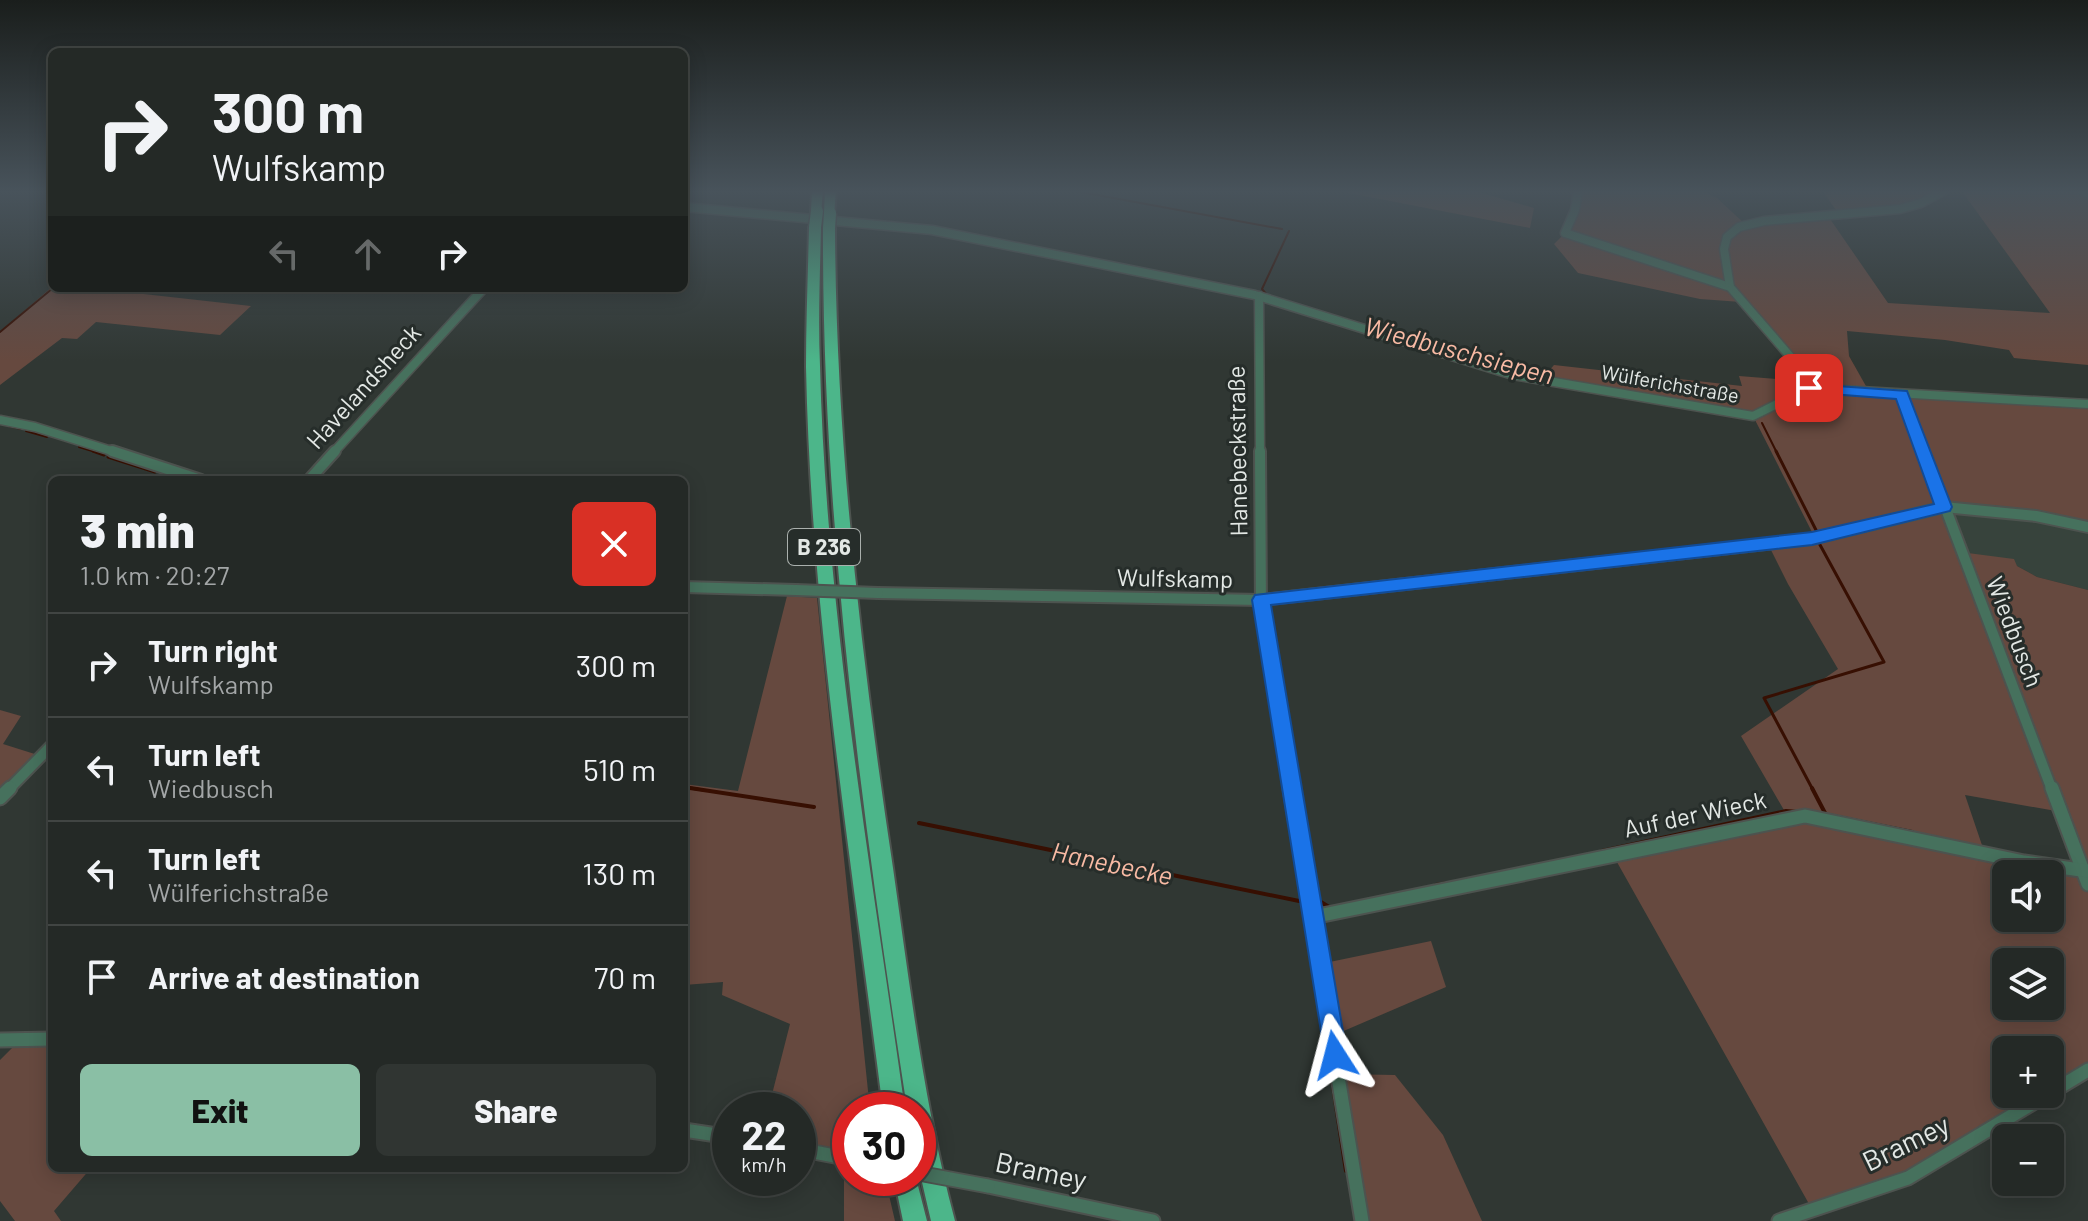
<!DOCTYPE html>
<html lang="en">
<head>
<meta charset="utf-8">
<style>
  :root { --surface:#242926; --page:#303532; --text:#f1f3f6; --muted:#a3a6a7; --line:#414543; --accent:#8abfa5 }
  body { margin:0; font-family:Barlow,sans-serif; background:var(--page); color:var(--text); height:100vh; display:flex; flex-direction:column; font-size:30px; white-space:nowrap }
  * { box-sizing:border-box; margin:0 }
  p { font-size:26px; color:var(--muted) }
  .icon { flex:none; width:44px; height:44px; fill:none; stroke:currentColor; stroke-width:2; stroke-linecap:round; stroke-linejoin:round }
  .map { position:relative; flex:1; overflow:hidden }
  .panel { position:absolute; left:48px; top:476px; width:640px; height:696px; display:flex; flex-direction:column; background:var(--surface); border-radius:12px; box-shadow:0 4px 20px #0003,0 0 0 2px var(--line) }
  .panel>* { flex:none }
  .banner { position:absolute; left:48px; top:48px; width:640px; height:244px; border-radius:12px; box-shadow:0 4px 20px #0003,0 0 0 2px var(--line); background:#242926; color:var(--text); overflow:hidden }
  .controls { position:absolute; left:1992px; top:860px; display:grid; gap:16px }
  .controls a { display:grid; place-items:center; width:72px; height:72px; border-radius:12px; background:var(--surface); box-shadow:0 4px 20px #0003,0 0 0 2px var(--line); font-size:40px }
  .speed { position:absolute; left:712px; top:1092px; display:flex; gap:16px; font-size:40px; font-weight:700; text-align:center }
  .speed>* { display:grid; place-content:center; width:104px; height:104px; border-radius:50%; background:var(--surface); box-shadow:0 4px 20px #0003,0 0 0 2px var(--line); line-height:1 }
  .speed small { font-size:20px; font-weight:400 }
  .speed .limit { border:12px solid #d22; background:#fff; color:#111 }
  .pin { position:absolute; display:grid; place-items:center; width:68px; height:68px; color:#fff; margin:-34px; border-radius:16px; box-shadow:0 4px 12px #0006 }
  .me { position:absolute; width:88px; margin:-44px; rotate:351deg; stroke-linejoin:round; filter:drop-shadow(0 0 6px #0008) }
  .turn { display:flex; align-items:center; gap:28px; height:168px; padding:0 32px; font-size:36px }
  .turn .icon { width:104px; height:104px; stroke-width:2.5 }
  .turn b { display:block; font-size:56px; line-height:68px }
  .lanes { display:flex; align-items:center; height:76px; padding:0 32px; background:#0003; justify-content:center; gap:40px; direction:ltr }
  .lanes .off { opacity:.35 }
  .round { display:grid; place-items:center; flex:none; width:84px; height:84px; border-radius:12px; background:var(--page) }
  .overview { display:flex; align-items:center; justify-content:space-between; height:136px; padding:0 32px }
  h1 { font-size:48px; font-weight:800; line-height:60px }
  .button { display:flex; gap:16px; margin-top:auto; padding:16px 32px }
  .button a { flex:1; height:92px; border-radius:12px; background:var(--accent); color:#111; font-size:32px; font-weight:800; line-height:92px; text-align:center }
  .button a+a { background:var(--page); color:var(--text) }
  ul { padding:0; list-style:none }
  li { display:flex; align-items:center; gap:24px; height:104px; padding:0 32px; border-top:2px solid var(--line) }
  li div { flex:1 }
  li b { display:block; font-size:30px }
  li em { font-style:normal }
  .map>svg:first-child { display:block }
  .built { fill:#37433c }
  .green { fill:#66493f; fill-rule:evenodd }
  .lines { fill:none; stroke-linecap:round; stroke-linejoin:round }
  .stream-far2 { stroke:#370f02; stroke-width:2 }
  .stream-far1 { stroke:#370f02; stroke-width:3 }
  .stream { stroke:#370f02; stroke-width:4 }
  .minor-far2-casing { stroke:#4d534f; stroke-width:11 }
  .minor-far1-casing { stroke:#4d534f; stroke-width:14 }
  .minor-casing { stroke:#4d534f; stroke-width:17 }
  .tertiary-casing { stroke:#4d534f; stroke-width:4 }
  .trunk-casing { stroke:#4d534f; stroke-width:4 }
  .minor-far2 { stroke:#46715d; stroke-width:8 }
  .minor-far1 { stroke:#46715d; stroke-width:10 }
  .minor { stroke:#46715d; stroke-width:13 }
  .tertiary { fill:#46715d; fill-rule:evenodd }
  .trunk { fill:#4cb68a; fill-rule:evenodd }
  .minor-bridge-far1-casing { stroke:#4d534f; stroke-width:14; stroke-linecap:butt }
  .minor-bridge-casing { stroke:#4d534f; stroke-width:17; stroke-linecap:butt }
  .trunk-bridge-casing { stroke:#4d534f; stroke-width:15; stroke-linecap:butt }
  .minor-bridge-far1 { stroke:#46715d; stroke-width:10 }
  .minor-bridge { stroke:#46715d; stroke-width:13 }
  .trunk-bridge { stroke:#4cb68a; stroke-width:12 }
  .route { fill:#1a73e8; stroke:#114b97; stroke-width:2 }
  .labels { text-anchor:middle; stroke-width:6; stroke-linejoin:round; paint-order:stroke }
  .far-street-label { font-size:20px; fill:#e3e8e5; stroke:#262d2a }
  .shield { fill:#262d2a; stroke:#aab0ad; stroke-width:2 }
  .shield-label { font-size:22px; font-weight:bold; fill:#e3e8e5 }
  .street-label { font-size:24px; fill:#e3e8e5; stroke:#262d2a }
  .water-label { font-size:26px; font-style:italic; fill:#f8baa4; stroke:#262d2a }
  .near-street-label { font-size:28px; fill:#e3e8e5; stroke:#262d2a }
</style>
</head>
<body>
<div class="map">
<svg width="2088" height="1221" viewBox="0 0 2088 1221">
  <rect width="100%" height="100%" fill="#303733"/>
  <polygon class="built" points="1950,510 1984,511 2088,529 2088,590 2037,577 2017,566 1960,552"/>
  <g class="green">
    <polygon points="1333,190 1472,190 1534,208 1530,228"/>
    <path d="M 1578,190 L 1701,190 L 1717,198 L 1746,225 L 1828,216 L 1888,303 L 2050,313 L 1961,190 L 2078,190 L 2088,196 L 2088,365 L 2014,358 L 2009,350 L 1945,340 L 1847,331 L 1849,356 L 1871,395 L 2088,409 L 2088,526 L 1940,502 L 1960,552 L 2014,559 L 2017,566 L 2037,577 L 2088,590 L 2088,1070 L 2050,1093 L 2050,1050 L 2006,1050 L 2006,1094 L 2048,1094 L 1908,1178 L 1813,1211 L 1613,855 L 1788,817 L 1741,736 L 1838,669 L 1788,584 L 1769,546 L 1814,536 L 1753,416 L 1541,380 L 1554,365 L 1742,386 L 1739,376 L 1789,380 L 1808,388 L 1795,362 L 1741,302 L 1700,299 L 1578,273 L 1554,244 L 1565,233 ZM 1965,795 L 2056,811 L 2079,870 L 1985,854 ZM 2006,874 L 2050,874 L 2050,918 L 2006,918 ZM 2006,962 L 2050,962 L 2050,1006 L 2006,1006 Z"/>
    <polygon points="1822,190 1945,190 1929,200 1840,216"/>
    <polygon points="52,287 90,288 251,306 220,335 96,322 77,339 62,338 0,385 0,332"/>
    <polygon points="787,596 817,598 870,1110 850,1110 850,1153 798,1144 798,1110 768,1110 790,1024 722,995 723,982 684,985 684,784 738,791"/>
    <polygon points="0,710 21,716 3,744 41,756 0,798"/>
    <polygon points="1431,941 1446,987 1332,1036 1320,964"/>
    <polygon points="14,1046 52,1047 52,1168 91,1168 54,1211 61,1221 15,1221 0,1201 0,1060"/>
    <polygon points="1338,1074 1395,1075 1443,1135 1482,1221 1362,1221"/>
    <polygon points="844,1166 850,1168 850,1178 885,1178 895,1221 844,1221"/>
  </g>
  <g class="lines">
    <g class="stream-far2">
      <polyline points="1070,190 1282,229"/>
      <polyline points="1267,295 1262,289 1289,231"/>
      <polyline points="0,332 53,288"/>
      <polyline points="1762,423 1777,453"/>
      <polyline points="9,426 21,429"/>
      <polyline points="26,431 47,437"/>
      <polyline points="79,447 99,453"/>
    </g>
    <g class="stream-far1">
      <polyline points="93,451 104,455"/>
      <polyline points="1776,451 1818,534"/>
      <polyline points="108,457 155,472"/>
      <polyline points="162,474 181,480"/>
      <polyline points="684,787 703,790"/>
      <polyline points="1813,790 1764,698 1884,662 1819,543"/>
    </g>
    <g class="stream">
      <polyline points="690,788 814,807"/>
      <polyline points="1812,788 1825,813"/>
      <polyline points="1818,813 1912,832"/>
      <polyline points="919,823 1304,902"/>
      <polyline points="1602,851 1786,811 1798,812"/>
      <polyline points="1436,885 1448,883"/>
      <polyline points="1316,899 1329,907"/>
      <polyline points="1327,1047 1346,1171"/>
    </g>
    <defs>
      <g id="minor-far2">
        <polyline points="1578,190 1575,210 1565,233 1730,287"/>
        <polyline points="684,207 932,230 1255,295 1513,375 1753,416 1809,388 2088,404"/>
        <polyline points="1259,296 1260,453"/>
        <polyline points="1809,388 1795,362 1730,287 1724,249 1727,237 1739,227 1764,221 1900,209 1921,203 1945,190"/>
        <polyline points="1902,394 1925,453"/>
        <polyline points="0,420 35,427 118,453"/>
        <polyline points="333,453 484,288"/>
      </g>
      <g id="minor-far1">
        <polyline points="112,451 201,480"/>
        <polyline points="1260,451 1261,610 1291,790"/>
        <polyline points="1924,451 2052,790"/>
        <polyline points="309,480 335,451"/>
        <polyline points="684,587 796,590"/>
        <polyline points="878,593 1261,600 1812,539 1944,507 2036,516 2088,527"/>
        <polyline points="8,790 52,745"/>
      </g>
      <g id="minor">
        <polyline points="1290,788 1362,1221"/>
        <polyline points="2052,788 2088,884"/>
        <polyline points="0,798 10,788"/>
        <polyline points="1313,917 1805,816 2024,862 2088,871"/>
        <polyline points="0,1040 52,1039"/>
        <polyline points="2050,1093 2088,1070"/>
        <polyline points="684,1130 730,1137"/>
        <polyline points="798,1149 850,1159"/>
        <polyline points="988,1186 1153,1221"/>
        <polyline points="1779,1221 1908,1178 2048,1094"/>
      </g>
      <polygon id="tertiary" points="2075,190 2088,192 2088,198"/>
      <g id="trunk">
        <polygon points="812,190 823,190 821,213 811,211"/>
        <polygon points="825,190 836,190 834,215 824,213"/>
        <path d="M 815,224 L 821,227 C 820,273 818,320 820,366 C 826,612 871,866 905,1110 L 883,1110 C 852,864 811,616 806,367 C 806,320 808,273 809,227 Z"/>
        <path d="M 829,225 L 835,228 C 836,444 861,655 893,868 C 910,987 924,1105 955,1221 L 931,1221 L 918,1165 L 918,1110 L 907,1110 L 905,1095 C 861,808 822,518 823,228 Z"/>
        <polygon points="894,1178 916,1178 927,1221 903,1221"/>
      </g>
    </defs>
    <use href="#minor-far2" class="minor-far2-casing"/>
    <use href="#minor-far1" class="minor-far1-casing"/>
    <use href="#minor" class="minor-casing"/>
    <use href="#tertiary" class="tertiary-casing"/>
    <use href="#trunk" class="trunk-casing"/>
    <use href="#minor-far2" class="minor-far2"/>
    <use href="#minor-far1" class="minor-far1"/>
    <use href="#minor" class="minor"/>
    <use href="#tertiary" class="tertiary"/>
    <use href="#trunk" class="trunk"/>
    <defs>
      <polyline id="minor-bridge-far1" points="796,590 878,593"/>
      <polyline id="minor-bridge" points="918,1173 988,1186"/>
      <g id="trunk-bridge">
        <polyline points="815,227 817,211"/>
        <polyline points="829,228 830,213"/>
      </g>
    </defs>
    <use href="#minor-bridge-far1" class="minor-bridge-far1-casing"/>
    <use href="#minor-bridge" class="minor-bridge-casing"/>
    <use href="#trunk-bridge" class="trunk-bridge-casing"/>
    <use href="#minor-bridge-far1" class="minor-bridge-far1"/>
    <use href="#minor-bridge" class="minor-bridge"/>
    <use href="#trunk-bridge" class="trunk-bridge"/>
  </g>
  <linearGradient id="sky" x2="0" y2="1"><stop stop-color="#1a1e1c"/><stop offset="0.53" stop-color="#48535b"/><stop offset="1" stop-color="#48535b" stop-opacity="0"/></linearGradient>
  <rect width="2088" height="361" fill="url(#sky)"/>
  <polygon class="route" points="1809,384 1907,391 1952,507 1950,511 1812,545 1271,605 1347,1055 1343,1063 1335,1067 1326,1063 1252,600 1255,595 1812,532 1934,504 1896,399 1804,392 1804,385"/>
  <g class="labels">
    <g class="far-street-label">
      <text transform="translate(1670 384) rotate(10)" y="7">Wülferichstraße</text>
    </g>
    <rect class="shield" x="788" y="529" width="72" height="36" rx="6"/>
    <g class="shield-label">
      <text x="824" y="555">B 236</text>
    </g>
    <g class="street-label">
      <text transform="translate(364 387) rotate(-48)" y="8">Havelandsheck</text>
      <text transform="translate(1238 451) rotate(-91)" y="8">Hanebeckstraße</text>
      <text transform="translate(1175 579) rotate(1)" y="8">Wulfskamp</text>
      <text transform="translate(2014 632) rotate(69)" y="8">Wiedbusch</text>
      <text transform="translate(1695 815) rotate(-12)" y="8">Auf der Wieck</text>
    </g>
    <g class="water-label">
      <text transform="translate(1459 351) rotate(15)" y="9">Wiedbuschsiepen</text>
      <text transform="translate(1112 864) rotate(12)" y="9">Hanebecke</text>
    </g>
    <g class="near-street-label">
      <text transform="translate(1906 1143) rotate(-26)" y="10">Bramey</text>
      <text transform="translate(1041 1171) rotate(12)" y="10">Bramey</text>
    </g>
  </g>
</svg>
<div class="controls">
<a><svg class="icon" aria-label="sound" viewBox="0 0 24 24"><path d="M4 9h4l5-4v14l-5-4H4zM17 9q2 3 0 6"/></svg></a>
<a><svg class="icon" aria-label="layers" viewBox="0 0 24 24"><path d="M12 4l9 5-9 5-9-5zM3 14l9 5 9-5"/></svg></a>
<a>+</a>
<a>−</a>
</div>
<div class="speed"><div>22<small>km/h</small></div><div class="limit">30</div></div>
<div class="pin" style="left:1809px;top:388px;background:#d93025"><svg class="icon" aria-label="arrive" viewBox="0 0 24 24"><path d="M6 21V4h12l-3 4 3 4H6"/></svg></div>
<svg class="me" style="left:1335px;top:1055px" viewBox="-20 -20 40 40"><path d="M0-17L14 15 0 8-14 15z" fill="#1a73e8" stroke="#fff" stroke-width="4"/></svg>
<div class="banner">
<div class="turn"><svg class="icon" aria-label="right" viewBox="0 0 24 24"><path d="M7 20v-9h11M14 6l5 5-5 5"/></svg><div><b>300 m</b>Wulfskamp</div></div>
<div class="lanes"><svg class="icon off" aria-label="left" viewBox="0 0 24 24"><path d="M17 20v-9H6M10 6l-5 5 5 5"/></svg><svg class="icon off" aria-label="ahead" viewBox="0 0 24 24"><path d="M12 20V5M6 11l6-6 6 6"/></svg><svg class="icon" aria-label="right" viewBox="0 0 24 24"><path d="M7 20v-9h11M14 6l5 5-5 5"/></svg></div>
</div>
<section class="panel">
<div class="overview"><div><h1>3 min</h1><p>1.0 km · 20:27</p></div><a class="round" style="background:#d93025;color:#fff"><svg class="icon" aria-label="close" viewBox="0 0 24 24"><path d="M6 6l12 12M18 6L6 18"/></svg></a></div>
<ul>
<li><svg class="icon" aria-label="right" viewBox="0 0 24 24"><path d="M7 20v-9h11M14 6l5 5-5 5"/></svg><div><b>Turn right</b><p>Wulfskamp</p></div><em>300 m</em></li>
<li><svg class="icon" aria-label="left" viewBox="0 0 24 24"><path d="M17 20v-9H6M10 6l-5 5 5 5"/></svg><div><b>Turn left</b><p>Wiedbusch</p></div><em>510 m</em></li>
<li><svg class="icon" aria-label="left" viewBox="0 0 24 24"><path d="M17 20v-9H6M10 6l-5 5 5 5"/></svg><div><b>Turn left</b><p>Wülferichstraße</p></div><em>130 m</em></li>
<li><svg class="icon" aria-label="arrive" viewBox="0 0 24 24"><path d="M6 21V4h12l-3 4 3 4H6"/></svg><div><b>Arrive at destination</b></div><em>70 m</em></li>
</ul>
<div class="button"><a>Exit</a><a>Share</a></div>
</section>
</div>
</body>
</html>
